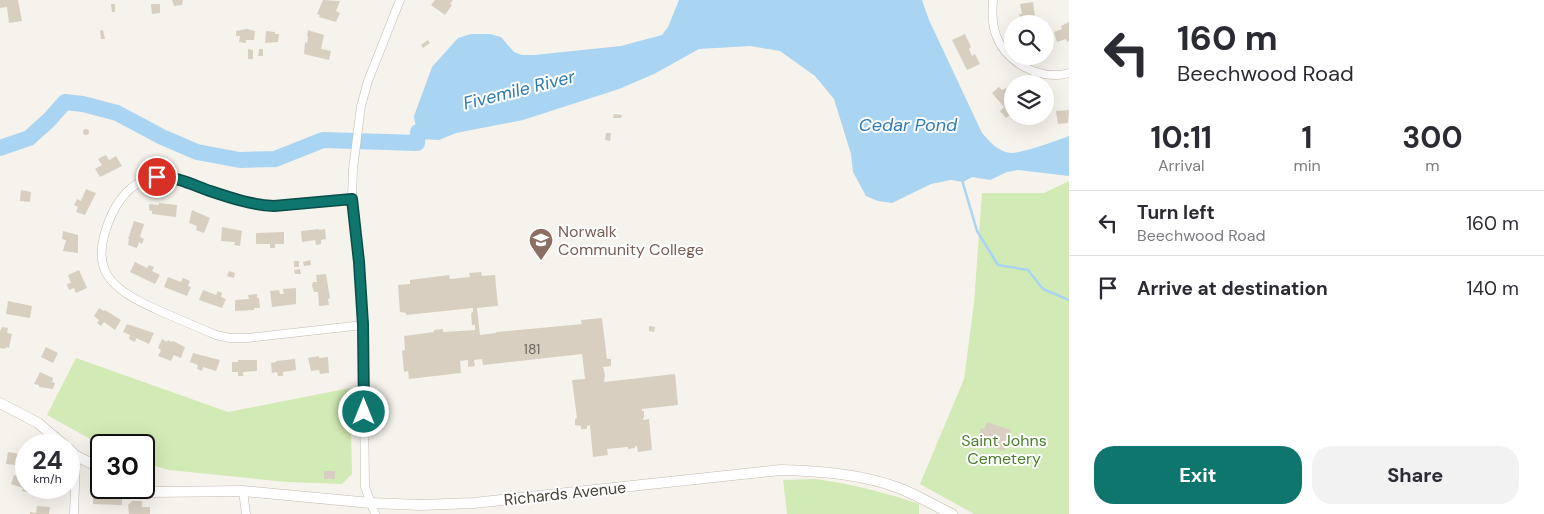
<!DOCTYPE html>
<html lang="en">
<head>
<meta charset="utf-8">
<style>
  :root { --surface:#fff; --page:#f2f2f3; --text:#2b2b33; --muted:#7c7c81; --line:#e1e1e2; --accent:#0f766e }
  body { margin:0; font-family:"DM Sans",sans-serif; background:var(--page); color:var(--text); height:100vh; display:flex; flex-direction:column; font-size:19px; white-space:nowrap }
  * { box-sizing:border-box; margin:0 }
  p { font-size:16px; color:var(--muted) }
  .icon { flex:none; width:28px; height:28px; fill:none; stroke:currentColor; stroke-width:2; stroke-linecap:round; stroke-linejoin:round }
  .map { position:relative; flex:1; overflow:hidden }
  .side { display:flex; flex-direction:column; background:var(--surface); width:475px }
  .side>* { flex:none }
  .guide { background:#fff; color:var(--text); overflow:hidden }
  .controls { position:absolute; left:1004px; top:15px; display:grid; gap:10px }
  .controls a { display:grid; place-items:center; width:50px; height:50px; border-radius:50%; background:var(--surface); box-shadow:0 5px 20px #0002; font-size:25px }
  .speed { position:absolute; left:15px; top:434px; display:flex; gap:10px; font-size:25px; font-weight:700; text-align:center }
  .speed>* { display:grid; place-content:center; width:65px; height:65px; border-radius:50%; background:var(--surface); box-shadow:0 5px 20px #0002; line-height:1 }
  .speed small { font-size:12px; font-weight:400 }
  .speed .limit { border:2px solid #111; border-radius:8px; background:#fff; color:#111 }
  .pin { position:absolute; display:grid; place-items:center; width:42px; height:42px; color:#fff; margin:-21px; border:2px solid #fff; border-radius:50%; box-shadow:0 1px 5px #0007 }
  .me { position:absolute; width:55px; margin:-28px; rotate:0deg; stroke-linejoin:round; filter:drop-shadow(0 0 4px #0008) }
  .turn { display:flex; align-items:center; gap:18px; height:105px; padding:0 25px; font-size:22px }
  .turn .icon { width:65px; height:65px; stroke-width:2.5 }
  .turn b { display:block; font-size:35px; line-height:42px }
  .eta { display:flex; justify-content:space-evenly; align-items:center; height:85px; text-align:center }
  .eta b { font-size:30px; font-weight:700; line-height:35px }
  .primary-button { display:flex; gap:10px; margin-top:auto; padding:10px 25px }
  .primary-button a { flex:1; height:58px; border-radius:20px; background:var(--accent); color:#fff; font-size:20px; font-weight:700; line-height:58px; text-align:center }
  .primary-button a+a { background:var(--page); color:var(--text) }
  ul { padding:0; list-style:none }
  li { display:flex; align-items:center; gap:15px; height:65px; padding:0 25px; border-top:1px solid var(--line) }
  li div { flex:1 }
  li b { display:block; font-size:19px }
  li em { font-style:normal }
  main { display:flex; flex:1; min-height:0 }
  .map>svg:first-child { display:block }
  .green { fill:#d2eab5 }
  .water { fill:#a9d4f2 }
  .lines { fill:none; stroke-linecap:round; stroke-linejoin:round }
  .stream { stroke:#a9d4f2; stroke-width:2.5 }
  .river { stroke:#a9d4f2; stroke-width:16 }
  .building { fill:#d8cfc1 }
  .minor-casing { stroke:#c2bbae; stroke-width:9 }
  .tertiary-casing { stroke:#c2bbae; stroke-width:11 }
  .minor { stroke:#fff; stroke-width:8 }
  .tertiary { stroke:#fff; stroke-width:10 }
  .route-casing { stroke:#0a4d48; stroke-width:12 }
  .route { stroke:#0f766e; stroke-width:9 }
  .labels { text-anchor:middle; stroke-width:4; stroke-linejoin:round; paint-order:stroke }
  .number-label { font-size:14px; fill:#6e675b }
  .education-label { font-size:16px; fill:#785e54; stroke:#fff; text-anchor:start }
  .park-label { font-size:16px; fill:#4a7f2a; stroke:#fff }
  .street-label { font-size:16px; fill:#4b4439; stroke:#fff }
  .water-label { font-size:18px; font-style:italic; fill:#2e7ab2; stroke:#fff }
</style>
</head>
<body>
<main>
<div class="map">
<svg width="1069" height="514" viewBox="0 0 1069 514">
  <rect width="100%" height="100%" fill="#f6f3ec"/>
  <g class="green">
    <polygon points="1069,181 1069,514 974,514 920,484 964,379 974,303 982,193 1044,193"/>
    <polygon points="76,358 228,412 350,388 352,474 342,484 287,482 169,470 144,463 144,445 101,445 47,415"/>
    <path d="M 815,479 C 852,484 884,492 919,504 L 919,514 L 787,514 L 783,480 Z"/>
  </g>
  <path class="water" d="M 679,0 L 922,0 L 929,20 L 982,133 C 989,141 998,152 1011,153 C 1023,153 1056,141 1069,136 L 1069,176 L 1018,170 L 1007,172 L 990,180 L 972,177 L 963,182 L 951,180 L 931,184 L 892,203 L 878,201 L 866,196 L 853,172 L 851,154 L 834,99 L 815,76 L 780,51 L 750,46 L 699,49 L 654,74 L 619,89 L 523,120 L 456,133 L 439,140 L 422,139 C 417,131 415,125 414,116 L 432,67 L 458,38 L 471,34 L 490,34 L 501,37 L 514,52 L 522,55 L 534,55 L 621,46 L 662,35 L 668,27 Z"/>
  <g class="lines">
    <polyline class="stream" points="962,180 977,231 998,265 1028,270 1043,289 1069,300"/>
    <polyline class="river" points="0,148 29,138 49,120 65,102 83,104 117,113 162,137 197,152 240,160 275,159 323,140 417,143 418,132"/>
  </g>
  <g class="building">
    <polygon points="0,0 18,0 22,21 9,23 7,7 0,8"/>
    <polygon points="172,0 183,0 182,5 174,6"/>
    <polygon points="323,0 340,1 336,11 340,13 336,22 319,17 320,15 317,14"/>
    <polygon points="435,0 453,0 450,4 452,5 445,15 431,5"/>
    <polygon points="1033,2 1036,24 1023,24 1019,14 1022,14 1020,4"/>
    <polygon points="111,4 115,4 115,12 112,12"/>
    <polygon points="151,4 160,4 160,13 152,14"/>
    <polygon points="1069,22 1069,41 1067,42 1066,39 1057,42 1054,32 1062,29 1061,26"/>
    <polygon points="247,29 255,31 254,40 246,40 246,43 239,42 240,36 236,36 236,31"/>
    <polygon points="103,30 105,39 101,39 100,31"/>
    <polygon points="308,30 324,35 321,49 331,51 329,60 304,54 305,42 307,43 308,37 307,36"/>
    <polygon points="266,31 275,32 275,34 279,34 278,42 265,43"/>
    <polygon points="965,34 971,47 969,49 972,56 975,54 980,64 967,70 952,40"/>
    <polygon points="428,40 430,43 423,48 421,45"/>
    <polygon points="248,49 253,50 253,59 248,59"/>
    <polygon points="259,49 263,49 263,56 258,56"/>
    <polygon points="999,87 1002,90 1006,88 1012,95 1012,114 1006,118 1000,111 1004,107 992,93"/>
    <polygon points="1069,110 1068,123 1058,124 1056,111"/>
    <polygon points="614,114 622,115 621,118 613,118"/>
    <circle cx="86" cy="132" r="3"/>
    <polygon points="606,133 611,133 610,141 605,140"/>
    <polygon points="106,155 109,160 116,156 122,166 100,177 95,169 102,165 98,159"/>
    <polygon points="86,189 96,193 85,215 76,212 78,207 74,205 77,199 81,201"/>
    <polygon points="21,190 31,192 30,202 20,201"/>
    <polygon points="159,203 177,205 176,217 152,214 152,211 149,210 149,204 159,205"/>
    <polygon points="192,210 210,218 204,233 196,230 197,226 189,223"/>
    <polygon points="134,221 144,224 140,237 144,239 142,244 139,242 137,248 128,245 129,239 128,239"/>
    <polygon points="222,227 242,231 240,246 234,245 235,242 221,241"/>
    <polygon points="319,229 319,230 325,229 326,239 321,240 321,244 316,245 315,240 302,242 301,231"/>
    <polygon points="63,231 78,235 78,253 63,251 66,240 62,239"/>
    <polygon points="284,232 284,244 275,244 275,248 270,248 270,244 256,244 256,233"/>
    <polygon points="310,260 311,265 304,266 303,262"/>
    <rect x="294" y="261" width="5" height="6"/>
    <polygon points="135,262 147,268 149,265 154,267 152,271 160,275 155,284 130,272"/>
    <polygon points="300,269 301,274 295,274 294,270"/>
    <polygon points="79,270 87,288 76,293 74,288 69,290 67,284 71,283 68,275"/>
    <polygon points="229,271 235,273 234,278 227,276"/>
    <polygon points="481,272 482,276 495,275 498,306 477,308 480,335 496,333 496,332 582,324 581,320 602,318 607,359 611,359 611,366 603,367 605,375 604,382 675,374 678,405 642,409 642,411 644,411 644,417 643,418 643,420 649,419 652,450 638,452 637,446 635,446 635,448 628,449 628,447 607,449 608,455 593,457 590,425 587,426 587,429 581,429 581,426 575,425 575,419 577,418 572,380 585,379 582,354 483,365 482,359 474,360 475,366 468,367 468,360 460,361 461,373 409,379 408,371 404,372 402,351 405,350 404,336 434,332 434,330 443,329 443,332 475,330 475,325 472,325 471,313 473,312 473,308 406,315 406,313 400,312 398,285 410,284 410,280 449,275 450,279 470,277 469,273"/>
    <polygon points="326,274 330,298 328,299 329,305 319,306 318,292 314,292 312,285 313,282 317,282 316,275"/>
    <polygon points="168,277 181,282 183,278 190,281 188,286 191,287 187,296 164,287"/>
    <polygon points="296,288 296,304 272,307 270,291 279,290 280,294 284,294 283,289"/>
    <polygon points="203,290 216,295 218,291 222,293 221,297 226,299 222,308 199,300"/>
    <polygon points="257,294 257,298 259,298 260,308 254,308 254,310 235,311 235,300 249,299 248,295"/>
    <polygon points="8,301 32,306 30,318 6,314"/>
    <polygon points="99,308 104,311 105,310 121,320 115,330 104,322 101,326 97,323 99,320 94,316"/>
    <polygon points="127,324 154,333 149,344 136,338 135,342 129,339 130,335 123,332"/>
    <polygon points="649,326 655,327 654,332 649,331"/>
    <polygon points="2,327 8,328 7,333 12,334 9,348 6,347 5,349 0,348 0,331"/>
    <polygon points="162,339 167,342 168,340 172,342 173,341 185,347 181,358 174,355 171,361 158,356 161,350 158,348"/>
    <polygon points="46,347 58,353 53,363 41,357"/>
    <polygon points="193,353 220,360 216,371 203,367 202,371 197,369 198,365 190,362"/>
    <polygon points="319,356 319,358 328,357 329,373 320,374 319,370 311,371 308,358"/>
    <polygon points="295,359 296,370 283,372 283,376 278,376 277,372 272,373 271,363 276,362 276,361"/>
    <polygon points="238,360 257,360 257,371 243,372 243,376 238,376 238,372 232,372 232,362 238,362"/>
    <polygon points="40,372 53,378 52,382 55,383 53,389 39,387 39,385 34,384"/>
    <polygon points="987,422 1011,430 1004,451 980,443 982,437 978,436 981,428 984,429"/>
    <polygon points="8,452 26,455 26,466 6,464"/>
    <rect x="324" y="471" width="11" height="8"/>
    <polygon points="14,475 26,479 26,488 39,488 38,491 35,490 34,492 27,490 27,492 22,491 23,488 11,484"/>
    <polygon points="99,491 115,492 115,495 122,495 122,505 93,504 93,494 99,494"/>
    <polygon points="132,501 142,501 142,507 150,507 150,514 129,514 128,505"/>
    <polygon points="37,506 50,507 49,514 30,514 30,512 36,513"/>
  </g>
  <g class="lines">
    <defs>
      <g id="minor">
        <path d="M 993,0 C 992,12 992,24 996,35 C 1006,63 1040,81 1069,73"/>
        <path d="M 352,199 L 275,206 C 252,205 230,198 208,190 C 192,185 174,175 157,177 C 135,180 121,195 112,214 C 86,270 110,289 160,311 C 178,319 197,327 216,335 L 230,338 L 248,338 L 363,325"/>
        <polyline points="243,491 246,514"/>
        <polyline points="74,514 76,456"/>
        <polyline points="375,514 365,487 363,325 359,262 352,199 353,169 361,106 368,81 400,0"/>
      </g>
      <g id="tertiary">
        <polyline points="0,403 38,423 64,445"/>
        <polyline points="69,449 76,456 101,468"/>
        <path d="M 141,488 L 151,492 L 243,491 L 371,503 L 421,505 L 474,503 L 780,470 C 821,471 861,474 899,488 C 917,495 935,506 952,514"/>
      </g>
    </defs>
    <use href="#minor" class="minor-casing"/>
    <use href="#tertiary" class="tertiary-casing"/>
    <use href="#minor" class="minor"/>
    <use href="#tertiary" class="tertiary"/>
  </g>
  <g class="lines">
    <defs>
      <path id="route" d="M 157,177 C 176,176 193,185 210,191 C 231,198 252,205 274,206 L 352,199 L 359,262 L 363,325 L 364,412"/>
    </defs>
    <use href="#route" class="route-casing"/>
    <use href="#route" class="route"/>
  </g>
  <defs>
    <symbol id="university-pin" viewBox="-11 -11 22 30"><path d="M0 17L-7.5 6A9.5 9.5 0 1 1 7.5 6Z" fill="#8d6e63" stroke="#fff"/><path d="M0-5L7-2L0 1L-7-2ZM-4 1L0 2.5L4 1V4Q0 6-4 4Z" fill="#fff"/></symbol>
  </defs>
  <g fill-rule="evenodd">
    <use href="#university-pin" x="527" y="226" width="28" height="38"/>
  </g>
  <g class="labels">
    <g class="number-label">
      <text x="532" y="354">181</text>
    </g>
    <g class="education-label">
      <text x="558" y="237">Norwalk<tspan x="558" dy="18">Community College</tspan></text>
    </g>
    <g class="park-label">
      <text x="1004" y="446">Saint Johns<tspan x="1004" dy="18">Cemetery</tspan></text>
    </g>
    <g class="street-label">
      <text transform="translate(565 493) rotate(-6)" y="6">Richards Avenue</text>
    </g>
    <g class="water-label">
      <text transform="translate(519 90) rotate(-14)" y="6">Fivemile River</text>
      <text x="908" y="131">Cedar Pond</text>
    </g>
  </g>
</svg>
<div class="controls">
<a><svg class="icon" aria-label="search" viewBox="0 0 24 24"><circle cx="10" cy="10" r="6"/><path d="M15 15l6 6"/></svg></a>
<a><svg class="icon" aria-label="layers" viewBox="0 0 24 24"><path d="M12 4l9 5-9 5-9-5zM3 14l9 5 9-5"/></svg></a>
</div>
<div class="speed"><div>24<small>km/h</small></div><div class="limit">30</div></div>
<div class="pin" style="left:157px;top:177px;background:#d93025"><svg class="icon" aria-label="arrive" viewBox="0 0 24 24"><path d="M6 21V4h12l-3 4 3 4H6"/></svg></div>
<svg class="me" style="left:364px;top:412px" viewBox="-20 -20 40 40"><circle r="17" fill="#0f766e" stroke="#fff" stroke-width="3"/><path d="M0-11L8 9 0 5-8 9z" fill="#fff"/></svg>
</div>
<section class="side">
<div class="guide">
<div class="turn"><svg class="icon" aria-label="left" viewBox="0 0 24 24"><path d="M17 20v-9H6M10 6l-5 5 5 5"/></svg><div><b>160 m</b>Beechwood Road</div></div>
</div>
<div class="eta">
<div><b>10:11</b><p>Arrival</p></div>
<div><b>1</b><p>min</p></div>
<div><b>300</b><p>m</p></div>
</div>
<ul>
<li><svg class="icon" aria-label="left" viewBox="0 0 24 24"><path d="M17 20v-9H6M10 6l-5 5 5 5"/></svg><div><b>Turn left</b><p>Beechwood Road</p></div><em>160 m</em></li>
<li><svg class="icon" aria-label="arrive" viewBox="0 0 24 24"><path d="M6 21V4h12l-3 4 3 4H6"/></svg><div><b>Arrive at destination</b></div><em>140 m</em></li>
</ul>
<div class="primary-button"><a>Exit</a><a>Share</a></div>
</section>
</main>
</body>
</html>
